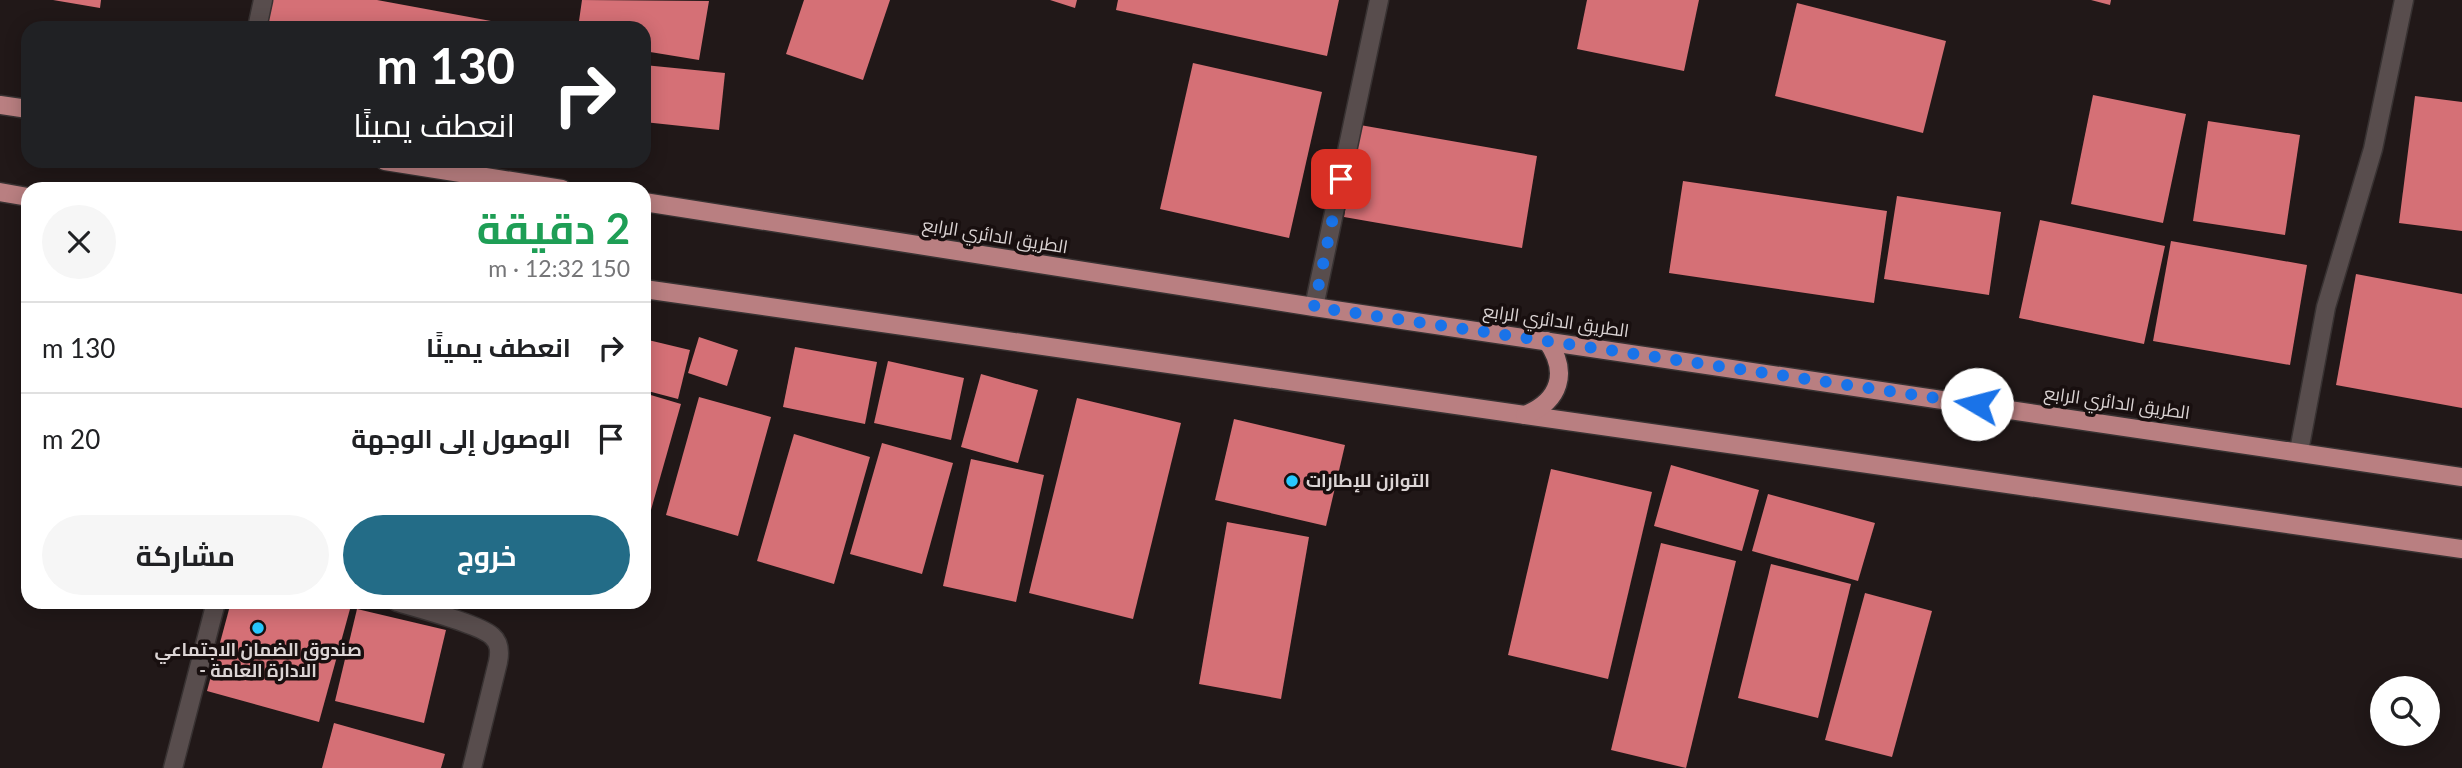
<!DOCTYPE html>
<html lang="ar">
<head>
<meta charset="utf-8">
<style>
  :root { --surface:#fff; --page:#f6f6f6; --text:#202124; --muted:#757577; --line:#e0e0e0; --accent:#236c87 }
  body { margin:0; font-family:Lato,Cairo,sans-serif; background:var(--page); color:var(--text); direction:rtl; height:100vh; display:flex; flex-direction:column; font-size:26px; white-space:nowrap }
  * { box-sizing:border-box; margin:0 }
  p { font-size:23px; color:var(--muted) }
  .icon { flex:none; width:38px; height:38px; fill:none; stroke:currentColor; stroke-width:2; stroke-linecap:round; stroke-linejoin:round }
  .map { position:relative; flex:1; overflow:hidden; direction:ltr }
  .drawer { position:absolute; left:21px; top:182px; width:630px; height:427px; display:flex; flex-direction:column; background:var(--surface); border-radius:21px; box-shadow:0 4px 18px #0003; direction:rtl }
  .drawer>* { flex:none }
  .hud { position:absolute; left:21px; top:21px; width:630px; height:147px; border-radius:21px; box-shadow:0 4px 18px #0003; direction:rtl; background:#202124; color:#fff; overflow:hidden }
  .buttons { position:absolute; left:2370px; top:676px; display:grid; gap:14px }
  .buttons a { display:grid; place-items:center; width:70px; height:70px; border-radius:50%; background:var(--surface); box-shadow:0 4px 18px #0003; font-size:35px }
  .pin { position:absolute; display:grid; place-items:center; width:60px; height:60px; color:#fff; margin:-30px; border-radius:14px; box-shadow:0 4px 10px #0006 }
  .me { position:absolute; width:77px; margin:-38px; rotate:278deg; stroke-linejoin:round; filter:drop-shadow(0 0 5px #0008) }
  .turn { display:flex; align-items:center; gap:24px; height:147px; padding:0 21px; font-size:32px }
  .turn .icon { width:91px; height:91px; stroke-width:2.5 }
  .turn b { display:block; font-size:49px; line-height:60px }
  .round { display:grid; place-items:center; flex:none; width:74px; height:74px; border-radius:37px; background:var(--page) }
  .headline { display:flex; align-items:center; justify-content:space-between; height:119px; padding:0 21px }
  h1 { font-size:42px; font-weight:700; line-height:52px; color:#1e9e55 }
  .action { display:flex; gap:14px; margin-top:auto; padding:14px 21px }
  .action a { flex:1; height:80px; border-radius:42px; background:var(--accent); color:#fff; font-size:28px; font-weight:700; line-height:80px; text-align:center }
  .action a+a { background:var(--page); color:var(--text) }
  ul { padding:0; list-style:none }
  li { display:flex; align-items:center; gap:21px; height:91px; padding:0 21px; border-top:2px solid var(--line) }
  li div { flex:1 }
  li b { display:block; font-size:26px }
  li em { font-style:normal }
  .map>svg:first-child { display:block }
  .building { fill:#d57076 }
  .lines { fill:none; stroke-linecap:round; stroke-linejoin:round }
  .street-casing { stroke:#383232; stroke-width:21 }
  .primary-casing { stroke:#383232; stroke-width:21 }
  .street { stroke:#584d4d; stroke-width:18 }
  .primary { stroke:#b97f81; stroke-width:18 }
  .route { stroke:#1a73e8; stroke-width:12; stroke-dasharray:0 21.6 }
  .poi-dot { fill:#27c8ff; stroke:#180f0f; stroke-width:2.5 }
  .labels { text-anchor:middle; stroke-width:7; stroke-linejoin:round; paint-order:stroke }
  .street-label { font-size:18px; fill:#dbd4d4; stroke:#180f0f }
  .poi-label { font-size:18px; font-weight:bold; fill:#dbd4d4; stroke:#180f0f; text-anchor:start }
</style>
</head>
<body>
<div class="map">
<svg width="2462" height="768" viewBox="0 0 2462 768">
  <rect width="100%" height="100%" fill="#211818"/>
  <g class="building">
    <polygon points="53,0 101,0 100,8"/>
    <polygon points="271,0 377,0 529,28 266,28"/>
    <polygon points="582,0 709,1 699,60 644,51 644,28 578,28"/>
    <polygon points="804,0 890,0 863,80 786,54"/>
    <polygon points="1050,0 1077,0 1075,8"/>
    <polygon points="1118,0 1339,0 1327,56 1116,10"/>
    <polygon points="1587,0 1699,0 1684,71 1577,49"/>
    <polygon points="2091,0 2111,0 2110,5"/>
    <polygon points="1797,3 1946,41 1923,133 1775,96"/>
    <polygon points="1193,63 1322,92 1289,238 1160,209"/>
    <polygon points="644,65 725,73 719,130 644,122"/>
    <polygon points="2093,95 2186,114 2163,223 2071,204"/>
    <polygon points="2415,96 2462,102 2462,231 2399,223"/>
    <polygon points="2208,121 2300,135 2285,235 2193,221"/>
    <polygon points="1360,125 1537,156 1522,248 1344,217"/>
    <polygon points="1683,181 1887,211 1874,303 1669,273"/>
    <polygon points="1897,196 2001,212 1989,295 1884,279"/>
    <polygon points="2040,220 2165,246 2144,344 2019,318"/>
    <polygon points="2171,241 2307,265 2290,365 2153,341"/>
    <polygon points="2356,274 2462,294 2462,408 2336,385"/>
    <polygon points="699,337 738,350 727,386 688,373"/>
    <polygon points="644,339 690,350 678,399 644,390"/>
    <polygon points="795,347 877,362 865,424 783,407"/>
    <polygon points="888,361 964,378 951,440 874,423"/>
    <polygon points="981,374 1038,390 1018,463 961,447"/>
    <polygon points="644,393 681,404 645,531 644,531"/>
    <polygon points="699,397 771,417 738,536 666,515"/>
    <polygon points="1077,398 1181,423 1133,619 1029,593"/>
    <polygon points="1234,419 1345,445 1326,526 1215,500"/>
    <polygon points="794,434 870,457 834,584 757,561"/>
    <polygon points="882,443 953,463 922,574 850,554"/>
    <polygon points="971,459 1044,475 1016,602 943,586"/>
    <polygon points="1671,465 1759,490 1742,551 1654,526"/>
    <polygon points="1551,469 1652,492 1608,679 1508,655"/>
    <polygon points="1768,494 1875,523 1858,581 1752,551"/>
    <polygon points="1227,522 1309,537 1281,699 1199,684"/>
    <polygon points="1661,543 1736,561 1686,768 1611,750"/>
    <polygon points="1771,564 1851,584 1818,718 1738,698"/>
    <polygon points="1865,593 1932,611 1892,757 1825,740"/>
    <polygon points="231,602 323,602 350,609 319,722 207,691"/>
    <polygon points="357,609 446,630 424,723 335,701"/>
    <polygon points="334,723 445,754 441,768 322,768"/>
  </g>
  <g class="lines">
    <defs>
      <g id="street">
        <polyline points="257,28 263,0"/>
        <polyline points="1314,307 1379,0"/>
        <polyline points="2299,451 2326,307 2373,149 2404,0"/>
        <path d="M 397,602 C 417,608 479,624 492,636 C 500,643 500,652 498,662 L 472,768"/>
        <polyline points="173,768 216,602"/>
      </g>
      <g id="primary">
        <polyline points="0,105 28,109"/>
        <polyline points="385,161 562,189"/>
        <polyline points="0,192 28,197"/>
        <polyline points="644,202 1314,307 2462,477"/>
        <polyline points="644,289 2462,549"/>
        <path d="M 1525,415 C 1560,401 1569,372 1547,341"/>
      </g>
    </defs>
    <use href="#street" class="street-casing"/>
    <use href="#primary" class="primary-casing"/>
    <use href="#street" class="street"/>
    <use href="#primary" class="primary"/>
  </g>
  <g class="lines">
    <polyline class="route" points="1341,179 1314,307 1977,404"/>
  </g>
  <g class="poi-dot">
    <circle cx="1292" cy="481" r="7"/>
    <circle cx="258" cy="628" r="7"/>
  </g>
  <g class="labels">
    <g class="street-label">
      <text transform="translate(995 236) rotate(9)" y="6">الطريق الدائري الرابع</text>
      <text transform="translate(1556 321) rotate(8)" y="6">الطريق الدائري الرابع</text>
      <text transform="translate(2117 403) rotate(8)" y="6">الطريق الدائري الرابع</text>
    </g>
    <g class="poi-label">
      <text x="1306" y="487">التوازن للإطارات</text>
      <text x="258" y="656" text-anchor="middle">صندوق الضمان الاجتماعي<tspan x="258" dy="21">- الادارة العامة</tspan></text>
    </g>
  </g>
</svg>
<div class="buttons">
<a><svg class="icon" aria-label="search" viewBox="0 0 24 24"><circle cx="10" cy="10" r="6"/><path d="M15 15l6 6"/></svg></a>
</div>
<div class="pin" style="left:1341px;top:179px;background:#d93025"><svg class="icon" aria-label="arrive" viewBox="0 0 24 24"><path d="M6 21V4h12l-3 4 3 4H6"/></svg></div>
<svg class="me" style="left:1977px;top:404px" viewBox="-20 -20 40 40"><circle r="19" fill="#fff"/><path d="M0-13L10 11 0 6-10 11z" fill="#1a73e8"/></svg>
<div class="hud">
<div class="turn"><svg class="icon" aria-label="right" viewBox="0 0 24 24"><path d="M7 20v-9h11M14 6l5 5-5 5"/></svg><div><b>130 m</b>انعطف يمينًا</div></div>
</div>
<section class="drawer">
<div class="headline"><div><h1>2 دقيقة</h1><p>150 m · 12:32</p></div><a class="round"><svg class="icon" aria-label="close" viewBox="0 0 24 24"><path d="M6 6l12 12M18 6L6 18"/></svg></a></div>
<ul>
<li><svg class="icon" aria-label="right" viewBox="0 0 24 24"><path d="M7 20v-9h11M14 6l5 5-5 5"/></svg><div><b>انعطف يمينًا</b></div><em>130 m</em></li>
<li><svg class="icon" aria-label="arrive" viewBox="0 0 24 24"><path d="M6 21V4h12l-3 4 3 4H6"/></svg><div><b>الوصول إلى الوجهة</b></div><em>20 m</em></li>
</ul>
<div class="action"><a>خروج</a><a>مشاركة</a></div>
</section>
</div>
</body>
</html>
